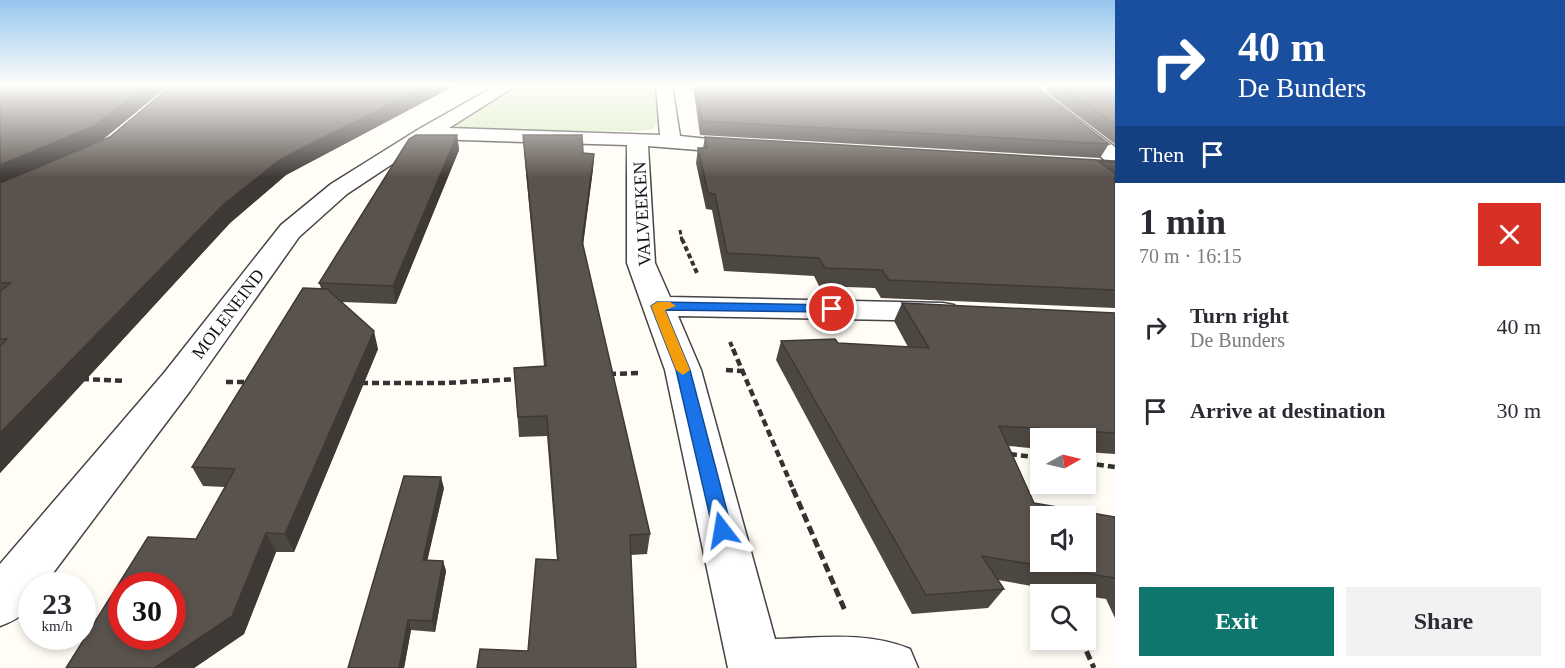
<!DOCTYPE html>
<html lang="en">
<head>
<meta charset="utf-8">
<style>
  :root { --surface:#fff; --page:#f2f2f3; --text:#2b2b33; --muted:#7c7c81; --accent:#0f766e }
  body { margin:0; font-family:"Times New Roman",serif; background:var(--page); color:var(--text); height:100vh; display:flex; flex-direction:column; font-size:22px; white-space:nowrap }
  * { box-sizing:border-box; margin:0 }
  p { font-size:20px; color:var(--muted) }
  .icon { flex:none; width:33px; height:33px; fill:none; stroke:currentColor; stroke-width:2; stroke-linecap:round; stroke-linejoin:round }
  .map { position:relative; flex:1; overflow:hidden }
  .drawer { display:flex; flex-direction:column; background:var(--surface); width:450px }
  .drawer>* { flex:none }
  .guide { background:#1a4fa0; color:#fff; overflow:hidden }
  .needle { width:39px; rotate:82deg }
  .controls { position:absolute; left:1030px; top:428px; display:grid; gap:12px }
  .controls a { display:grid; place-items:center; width:66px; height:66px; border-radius:0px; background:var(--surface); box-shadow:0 3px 9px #0003; font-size:30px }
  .speed { position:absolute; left:18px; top:572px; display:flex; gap:12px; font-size:30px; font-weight:700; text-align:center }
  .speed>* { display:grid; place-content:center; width:78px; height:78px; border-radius:50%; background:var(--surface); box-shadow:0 3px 9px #0003; line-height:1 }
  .speed small { font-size:15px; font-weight:400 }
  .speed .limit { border:9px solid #d22; background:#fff; color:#111 }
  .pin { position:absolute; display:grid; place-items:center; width:51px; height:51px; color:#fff; margin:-26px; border:3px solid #fff; border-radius:50%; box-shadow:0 2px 6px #0007 }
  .me { position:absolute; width:66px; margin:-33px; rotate:346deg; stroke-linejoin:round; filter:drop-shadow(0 0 4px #0008) }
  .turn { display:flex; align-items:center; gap:21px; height:126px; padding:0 24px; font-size:27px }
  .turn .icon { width:78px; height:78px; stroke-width:2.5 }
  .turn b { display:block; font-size:42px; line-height:51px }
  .then { display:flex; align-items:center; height:57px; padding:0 24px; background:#0003; gap:12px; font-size:22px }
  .round { display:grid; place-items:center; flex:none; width:63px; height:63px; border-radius:0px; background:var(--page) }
  .summary { display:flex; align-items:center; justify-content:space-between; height:102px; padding:0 24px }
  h1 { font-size:36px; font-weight:600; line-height:45px }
  .action { display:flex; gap:12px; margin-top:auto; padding:12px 24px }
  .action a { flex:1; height:69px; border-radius:0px; background:var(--accent); color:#fff; font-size:24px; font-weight:600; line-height:69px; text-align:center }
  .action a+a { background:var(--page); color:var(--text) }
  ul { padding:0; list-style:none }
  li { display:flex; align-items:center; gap:18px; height:84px; padding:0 24px }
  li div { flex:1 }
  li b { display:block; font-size:22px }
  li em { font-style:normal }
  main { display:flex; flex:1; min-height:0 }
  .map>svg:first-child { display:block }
  .green { fill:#d5ebbd }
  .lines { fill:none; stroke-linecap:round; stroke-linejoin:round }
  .minor-casing { stroke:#444; stroke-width:3 }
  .path-far3 { stroke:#333; stroke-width:3; stroke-dasharray:4.5 2; stroke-linecap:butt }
  .path-far2 { stroke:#333; stroke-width:4; stroke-dasharray:5 3; stroke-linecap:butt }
  .path-far1 { stroke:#333; stroke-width:4.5; stroke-dasharray:7 4; stroke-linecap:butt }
  .path { stroke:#333; stroke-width:5; stroke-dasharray:9 4.5; stroke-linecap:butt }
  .minor { fill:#fff; fill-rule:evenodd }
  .wall { fill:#4d4742 }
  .shaded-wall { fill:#3f3936 }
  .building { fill:#5a524d; stroke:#3f3936; stroke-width:1.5; fill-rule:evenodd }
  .route { fill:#1a73e8; stroke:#114b97; stroke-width:1.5 }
  .slow { fill:#f59e0b }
  .labels { text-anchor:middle; stroke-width:6; stroke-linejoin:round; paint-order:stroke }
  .street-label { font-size:18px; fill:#111; stroke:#fff }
</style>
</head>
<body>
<main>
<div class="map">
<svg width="1115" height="668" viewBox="0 0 1115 668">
  <rect width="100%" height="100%" fill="#fffdf5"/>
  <polygon class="green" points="524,85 657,85 658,122 653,129 639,131 470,130 453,125"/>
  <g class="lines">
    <defs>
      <g id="minor">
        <path d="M 497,85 L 517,85 L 449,128 L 660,135 L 656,85 L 672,85 L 680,136 L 755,144 L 758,148 L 755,152 L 748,154 L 648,146 L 655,263 L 670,297 L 943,303 L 954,305 L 959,312 L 954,319 L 943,321 L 678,316 L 701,370 L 775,639 C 820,638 867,631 910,649 L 918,668 L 728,668 L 665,370 L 627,263 L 627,145 L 430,139 L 347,194 L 299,237 L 190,391 L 44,585 L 32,585 C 32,610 22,618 0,626 L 0,564 L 164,373 L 281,225 L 331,184 L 419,129 Z"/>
        <polygon points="1015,85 1033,85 1115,147 1115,163 1107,162"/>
      </g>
    </defs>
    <use href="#minor" class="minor-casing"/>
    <polyline class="path-far3" points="680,230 682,241"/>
    <g class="path-far2">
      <polyline points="682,239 697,273"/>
      <polyline points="730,342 734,351"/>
    </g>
    <g class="path-far1">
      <polyline points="733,349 794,491"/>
      <polyline points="726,370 743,371"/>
      <polyline points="609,374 641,373"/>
      <polyline points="82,379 125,381"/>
      <polyline points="226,382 248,382"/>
      <polyline points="361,383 446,383 518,379"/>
      <polyline points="1010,454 1041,458"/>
      <polyline points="1086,463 1115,467"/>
    </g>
    <g class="path">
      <polyline points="793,489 846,613"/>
      <polyline points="1081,639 1094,668"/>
    </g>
    <use href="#minor" class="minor"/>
  </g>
  <g class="wall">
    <polygon points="0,85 169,85 101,141 110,137 172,85 456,85 286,175 230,223 0,473"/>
    <polygon points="693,85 1032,85 1109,144 1100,158 700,135"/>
    <polygon points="1049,85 1115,85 1115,144 1046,92"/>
    <polygon points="457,135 459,150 396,304 342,302 378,349 294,552 276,552 244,634 194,668 66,668 196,539 225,487 203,486 192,467 321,288 319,283"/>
    <polygon points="523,135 583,153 594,154 593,169 583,246 650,534 647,554 631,555 528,651 557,560 547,436 519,437 514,368 544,366 524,150"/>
    <polygon points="705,137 1115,161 1115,308 881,298 875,288 819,286 814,276 724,271 712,210 706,209 696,163 698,148 703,148"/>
    <polygon points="902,303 1115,313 1115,454 1086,452 1086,438 1041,438 1041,449 1009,446 1034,503 1115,517 1115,618 1106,599 1086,596 1086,594 1077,594 998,580 1004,589 988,608 912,614 776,360 781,341 908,347 894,321"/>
    <polygon points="444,488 427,560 443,561 446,571 435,632 411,630 404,668 348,668"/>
  </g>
  <g class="shaded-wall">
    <polygon points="147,85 169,85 101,141 0,186 0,165"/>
    <polygon points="428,85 456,85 286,175 230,223 0,473 0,433 223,205 281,159"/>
    <polygon points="457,135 459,150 396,304 393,286"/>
    <polygon points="594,154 593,169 581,259 582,241"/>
    <polygon points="374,331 378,349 294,552 285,534"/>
    <polygon points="441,477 444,488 425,571 423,560"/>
    <polygon points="266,533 276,552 244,634 194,668 154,668"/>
    <polygon points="443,561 446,571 435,632 432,621"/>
    <polygon points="408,620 411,630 404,668 399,668"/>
  </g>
  <g class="building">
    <polygon points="0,85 147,85 94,126 0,165"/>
    <polygon points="172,85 428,85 281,159 223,205 0,433 0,346 7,339 0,339 0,291 11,283 0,283 0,183 110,137"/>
    <polygon points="697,85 1032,85 1109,144 702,121"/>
    <polygon points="1060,85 1115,85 1115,124"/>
    <polygon points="416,135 457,135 393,286 319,283 409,139"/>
    <polygon points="523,135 582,135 583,153 594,154 582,241 650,534 630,535 636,668 477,668 480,649 528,651 536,559 558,560 547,416 518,417 514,368 546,366"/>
    <polygon points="705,137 1115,161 1115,162 1098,161 1115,173 1115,290 889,280 882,270 825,268 819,258 727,253 715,194 708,193 698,148 707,148"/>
    <path d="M 303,288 L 327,289 L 374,331 L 285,534 L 266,533 L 232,616 L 154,668 L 66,668 L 148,537 L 196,539 L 235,469 L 192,467 ZM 122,585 L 172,585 L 172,636 L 122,636 Z"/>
    <path d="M 902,303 L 1115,313 L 1115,433 L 999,426 L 1034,503 L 1115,517 L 1115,578 L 982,556 L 1004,589 L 926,595 L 781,341 L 835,339 L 838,343 L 929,348 ZM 1041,516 L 1086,516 L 1086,561 L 1041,561 Z"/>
    <polygon points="404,476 441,477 423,560 443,561 432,621 408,620 399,668 348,668"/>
  </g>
  <linearGradient id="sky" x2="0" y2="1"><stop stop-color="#95c6ee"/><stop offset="0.48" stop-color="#fffefa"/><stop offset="1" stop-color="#fffefa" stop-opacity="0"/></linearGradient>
  <rect width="1115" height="178" fill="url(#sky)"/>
  <polygon class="route" points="657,302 832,305 838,309 832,312 665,310 690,370 732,530 729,536 722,538 715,536 713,530 676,370 651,306"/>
  <polygon class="slow" points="670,302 676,306 665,310 690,370 683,375 676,370 651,306 657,302"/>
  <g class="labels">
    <g class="street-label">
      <text transform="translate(642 214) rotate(-93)" y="6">VALVEEKEN</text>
      <text transform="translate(228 314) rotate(-53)" y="6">MOLENEIND</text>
    </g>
  </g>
</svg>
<div class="controls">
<a><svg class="needle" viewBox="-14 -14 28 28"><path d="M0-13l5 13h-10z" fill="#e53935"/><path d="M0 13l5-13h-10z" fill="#7c7c81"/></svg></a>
<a><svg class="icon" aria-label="sound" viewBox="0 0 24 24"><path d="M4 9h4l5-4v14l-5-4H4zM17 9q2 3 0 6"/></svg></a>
<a><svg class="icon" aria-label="search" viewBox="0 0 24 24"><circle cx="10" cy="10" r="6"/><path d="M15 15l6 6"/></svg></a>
</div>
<div class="speed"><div>23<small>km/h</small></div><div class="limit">30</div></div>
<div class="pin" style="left:832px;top:309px;background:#d93025"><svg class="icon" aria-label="arrive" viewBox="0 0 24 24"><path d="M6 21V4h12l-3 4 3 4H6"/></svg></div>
<svg class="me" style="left:722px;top:530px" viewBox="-20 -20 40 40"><path d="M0-17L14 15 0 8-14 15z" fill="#1a73e8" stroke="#fff" stroke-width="4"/></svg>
</div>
<section class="drawer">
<div class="guide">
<div class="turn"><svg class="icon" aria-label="right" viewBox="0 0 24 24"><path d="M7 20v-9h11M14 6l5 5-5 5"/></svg><div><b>40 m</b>De Bunders</div></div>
<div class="then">Then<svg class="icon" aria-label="arrive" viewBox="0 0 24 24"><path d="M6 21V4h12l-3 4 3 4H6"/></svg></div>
</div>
<div class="summary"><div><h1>1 min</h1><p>70 m · 16:15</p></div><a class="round" style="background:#d93025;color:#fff"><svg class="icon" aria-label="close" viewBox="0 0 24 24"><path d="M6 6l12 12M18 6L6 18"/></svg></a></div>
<ul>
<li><svg class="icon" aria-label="right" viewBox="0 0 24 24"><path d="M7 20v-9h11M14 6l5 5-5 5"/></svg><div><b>Turn right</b><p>De Bunders</p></div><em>40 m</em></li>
<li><svg class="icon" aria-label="arrive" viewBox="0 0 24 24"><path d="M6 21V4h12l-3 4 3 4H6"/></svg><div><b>Arrive at destination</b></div><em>30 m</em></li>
</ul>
<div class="action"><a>Exit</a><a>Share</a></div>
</section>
</main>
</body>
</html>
